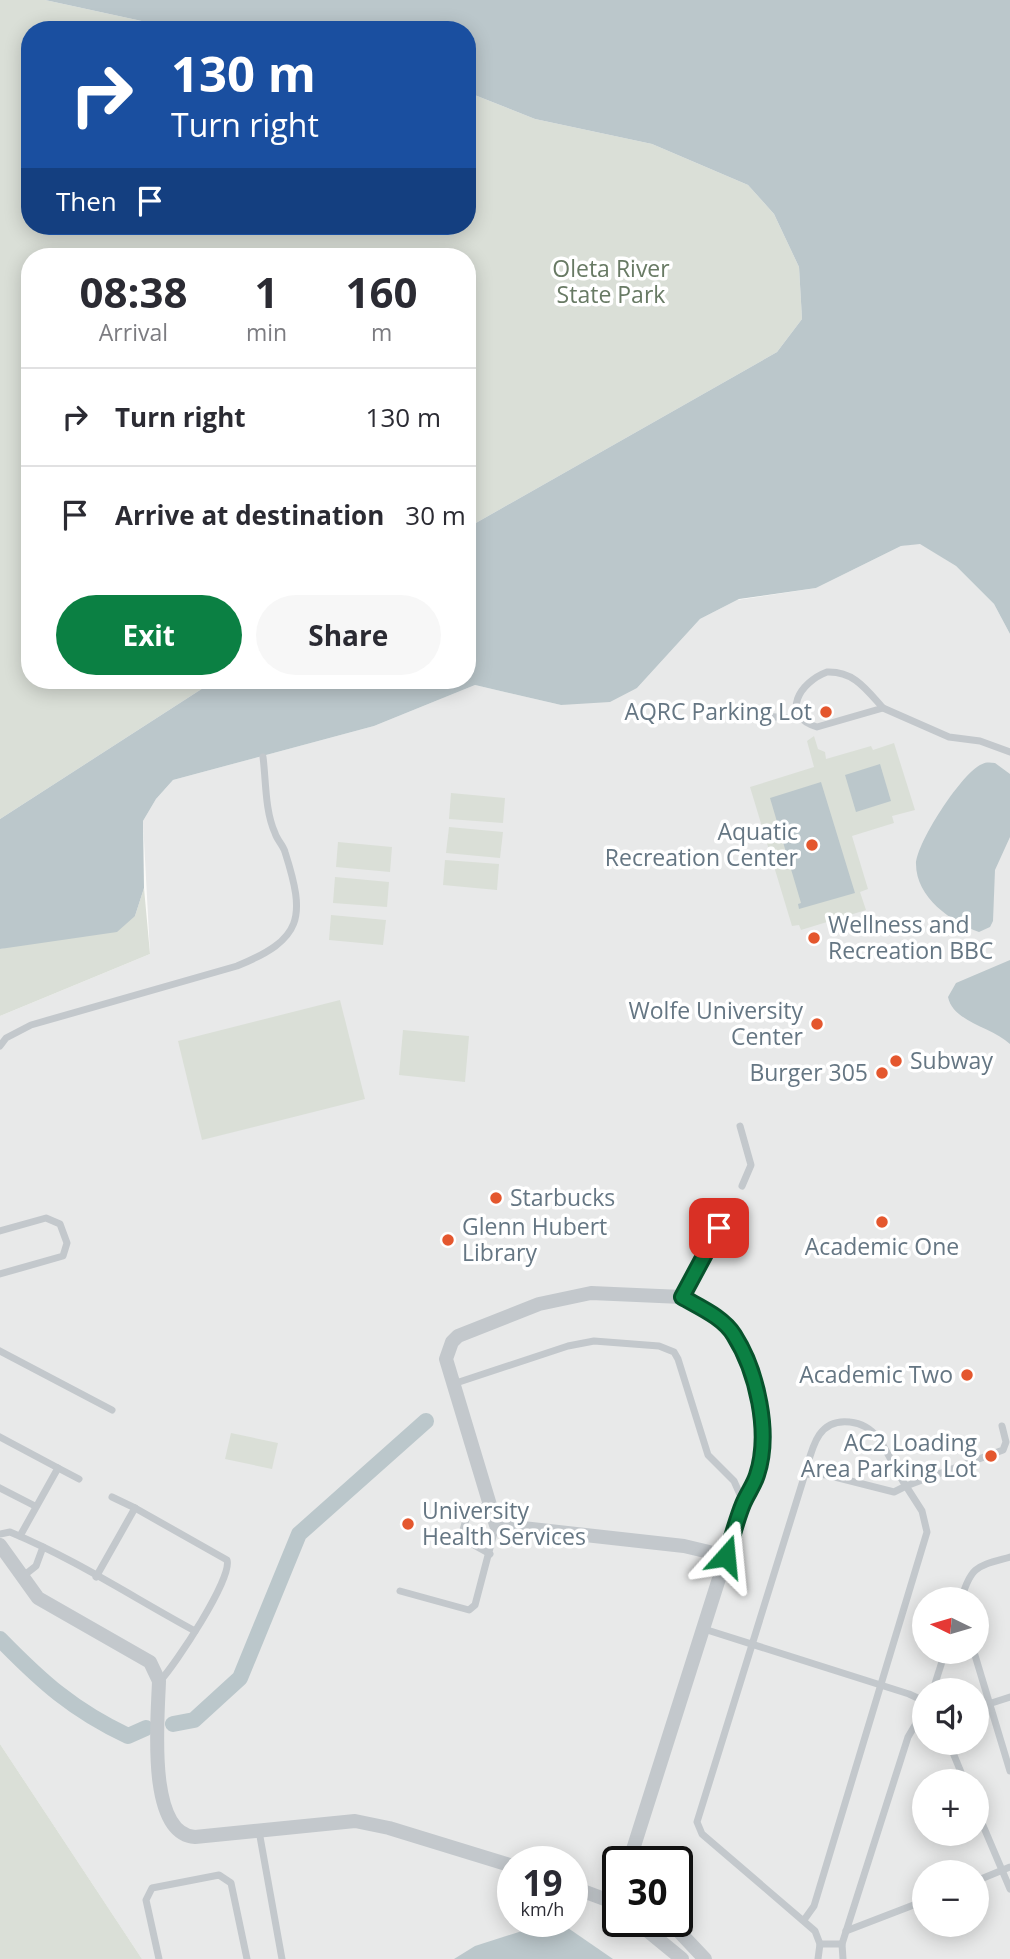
<!DOCTYPE html>
<html lang="en">
<head>
<meta charset="utf-8">
<style>
  :root { --surface:#fff; --page:#f7f7f7; --text:#2b2b33; --muted:#7c7c81; --line:#e1e1e2; --accent:#0b8043 }
  body { margin:0; font-family:"Open Sans",sans-serif; background:var(--page); color:var(--text); height:100vh; display:flex; flex-direction:column; font-size:26px; white-space:nowrap }
  * { box-sizing:border-box; margin:0 }
  p { font-size:23px; color:var(--muted) }
  .icon { flex:none; width:38px; height:38px; fill:none; stroke:currentColor; stroke-width:2; stroke-linecap:round; stroke-linejoin:round }
  .map { position:relative; flex:1; overflow:hidden }
  .drawer { position:absolute; left:21px; top:248px; width:455px; height:441px; display:flex; flex-direction:column; background:var(--surface); border-radius:28px; box-shadow:0 4px 18px #0003 }
  .drawer>* { flex:none }
  .hud { position:absolute; left:21px; top:21px; width:455px; height:214px; border-radius:28px; box-shadow:0 4px 18px #0003; background:#1a4fa0; color:#fff; overflow:hidden }
  .needle { width:46px; rotate:275deg }
  .fabs { position:absolute; left:912px; top:1587px; display:grid; gap:14px }
  .fabs a { display:grid; place-items:center; width:77px; height:77px; border-radius:50%; background:var(--surface); box-shadow:0 4px 18px #0003; font-size:35px }
  .speed { position:absolute; left:497px; top:1846px; display:flex; gap:14px; font-size:35px; font-weight:700; text-align:center }
  .speed>* { display:grid; place-content:center; width:91px; height:91px; border-radius:50%; background:var(--surface); box-shadow:0 4px 18px #0003; line-height:1 }
  .speed small { font-size:18px; font-weight:400 }
  .speed .limit { border:4px solid #111; border-radius:10px; background:#fff; color:#111 }
  .pin { position:absolute; display:grid; place-items:center; width:60px; height:60px; color:#fff; margin:-30px; border-radius:14px; box-shadow:0 4px 10px #0006 }
  .me { position:absolute; width:77px; margin:-38px; rotate:18deg; stroke-linejoin:round; filter:drop-shadow(0 0 5px #0008) }
  .turn { display:flex; align-items:center; gap:24px; height:147px; padding:0 35px; font-size:32px }
  .turn .icon { width:91px; height:91px; stroke-width:2.5 }
  .turn b { display:block; font-size:49px; line-height:60px }
  .then { display:flex; align-items:center; height:66px; padding:0 35px; background:#0003; gap:14px; font-size:26px }
  .eta { display:flex; justify-content:space-evenly; align-items:center; height:119px; text-align:center }
  .eta b { font-size:42px; font-weight:700; line-height:49px }
  .action { display:flex; gap:14px; margin-top:auto; padding:14px 35px }
  .action a { flex:1; height:80px; border-radius:42px; background:var(--accent); color:#fff; font-size:28px; font-weight:700; line-height:80px; text-align:center }
  .action a+a { background:var(--page); color:var(--text) }
  ul { padding:0; list-style:none }
  li { display:flex; align-items:center; gap:21px; height:98px; padding:0 35px; border-top:2px solid var(--line) }
  li div { flex:1 }
  li b { display:block; font-size:26px }
  li em { font-style:normal }
  .map>svg:first-child { display:block }
  .built { fill:#e8e9e9; fill-rule:evenodd }
  .green { fill:#dadfd7 }
  .water { fill:#bbc7cb }
  .lines { fill:none; stroke-linecap:round; stroke-linejoin:round }
  .canal { stroke:#bbc7cb; stroke-width:16 }
  .service { stroke:#c3c8cc; stroke-width:7 }
  .minor { stroke:#c3c8cc; stroke-width:14 }
  .route-casing { stroke:#07532c; stroke-width:18 }
  .route { stroke:#0b8043; stroke-width:12 }
  .poi-dot { fill:#e4572e; stroke:#fff; stroke-width:2.5 }
  .labels { text-anchor:middle; stroke-width:7; stroke-linejoin:round; paint-order:stroke }
  .park-label { font-size:23px; fill:#687a64; stroke:#fff }
  .poi-label { font-size:23px; fill:#657683; stroke:#fff; text-anchor:end }
</style>
</head>
<body>
<div class="map">
<svg width="1010" height="1959" viewBox="0 0 1010 1959">
  <rect width="100%" height="100%" fill="#fafaf8"/>
  <path class="built" d="M 920,543 L 956,566 L 994,604 L 1010,634 L 1010,1959 L 142,1959 L 0,1744 L 0,1016 L 150,954 L 143,821 L 156,799 L 173,780 L 374,726 L 475,685 L 561,705 L 637,688 L 700,619 L 737,600 L 816,588 L 901,546 ZM 924,1600 L 976,1600 L 976,1652 L 924,1652 ZM 924,1690 L 976,1690 L 976,1743 L 924,1743 ZM 924,1782 L 976,1782 L 976,1834 L 924,1834 ZM 513,1862 L 572,1862 L 572,1922 L 513,1922 ZM 618,1862 L 677,1862 L 677,1922 L 618,1922 ZM 924,1872 L 976,1872 L 976,1925 L 924,1925 Z"/>
  <g class="green">
    <polygon points="0,0 45,0 183,30 30,30 30,226 467,226 467,92 535,119 652,144 748,185 774,214 799,267 802,319 777,352 467,528 467,257 30,257 30,681 214,681 0,819"/>
    <polygon points="814,736 818,749 825,752 826,759 871,746 873,750 894,743 915,810 892,816 894,823 852,836 868,889 860,892 866,910 801,930 799,925 792,926 750,787 814,767 807,741"/>
    <polygon points="451,793 505,798 503,823 449,819"/>
    <polygon points="449,827 503,832 500,858 446,853"/>
    <polygon points="338,842 392,847 390,872 336,867"/>
    <polygon points="445,860 499,864 497,890 443,885"/>
    <polygon points="335,877 389,882 387,907 333,903"/>
    <polygon points="144,888 150,954 0,1016 0,949 135,916"/>
    <polygon points="331,915 386,920 383,945 329,940"/>
    <polygon points="340,1000 365,1099 202,1140 178,1041"/>
    <polygon points="403,1030 469,1036 465,1082 399,1075"/>
    <polygon points="231,1433 278,1443 272,1469 225,1459"/>
    <polygon points="0,1744 142,1959 0,1959"/>
  </g>
  <g class="water">
    <polygon points="45,0 1010,0 1010,634 994,604 956,566 920,544 901,546 816,588 739,599 700,619 637,688 610,702 561,705 475,685 374,726 173,780 156,799 143,821 144,888 135,916 117,932 0,949 0,819 214,681 467,681 467,528 777,352 802,319 799,267 774,214 748,185 652,144 535,119 467,92 467,30 183,30"/>
    <path d="M 995,763 L 1010,774 L 1010,837 L 995,870 L 993,921 L 990,927 L 979,932 C 951,922 916,897 916,864 C 917,842 960,776 980,765 C 985,762 989,762 995,763 Z"/>
    <polygon points="880,764 891,801 856,812 845,775"/>
    <polygon points="821,782 855,893 799,909 798,904 801,903 770,798"/>
    <path d="M 1010,960 L 1010,1044 C 992,1027 953,1022 948,997 L 956,983 Z"/>
    <polygon points="544,1924 568,1928 613,1959 454,1959 475,1946"/>
  </g>
  <g class="lines">
    <g class="canal">
      <path d="M 0,1639 C 42,1682 73,1710 128,1736 L 146,1728"/>
      <polyline points="173,1724 194,1720 240,1678 299,1534 426,1421"/>
    </g>
    <g class="service">
      <path d="M 827,672 C 854,671 866,689 883,708 L 817,727 C 779,715 800,682 827,672 Z"/>
      <polyline points="883,708 949,737 980,741 1010,752"/>
      <polyline points="764,716 802,719"/>
      <path d="M 0,1046 L 6,1038 L 31,1025 L 237,966 C 303,939 306,918 285,852 C 283,845 277,840 275,833 C 265,812 266,780 263,757"/>
      <polyline points="740,1126 751,1165 742,1186"/>
      <polyline points="0,1231 46,1218 60,1224 67,1243 63,1256 0,1274"/>
      <polyline points="682,1297 732,1205"/>
      <polyline points="0,1351 112,1410"/>
      <polyline points="453,1384 568,1346 594,1341 659,1346 674,1352 678,1359 708,1455 734,1481 742,1499"/>
      <polyline points="0,1437 58,1468 20,1536"/>
      <polyline points="58,1468 79,1479"/>
      <path d="M 805,1474 C 812,1449 817,1418 850,1422 C 861,1423 871,1429 878,1438 C 888,1451 895,1470 906,1486 L 1003,1450 L 1006,1442 L 1002,1426"/>
      <polyline points="0,1488 35,1506"/>
      <polyline points="112,1497 135,1508"/>
      <polyline points="489,1504 468,1513 463,1530 472,1544 490,1554"/>
      <path d="M 0,1534 L 10,1532 C 75,1559 134,1598 195,1631"/>
      <polyline points="22,1577 36,1566 43,1547"/>
      <path d="M 96,1577 L 135,1508 L 227,1560 C 233,1578 175,1665 160,1681"/>
      <polyline points="400,1591 469,1610 475,1605 496,1525"/>
      <path d="M 961,1600 C 971,1565 978,1566 1010,1557"/>
      <polyline points="704,1629 909,1694 924,1701"/>
      <polyline points="974,1652 1010,1771"/>
      <polyline points="933,1690 945,1652"/>
      <polyline points="976,1708 1010,1697"/>
      <polyline points="949,1743 965,1782"/>
      <polyline points="976,1809 1010,1889"/>
      <polyline points="259,1831 282,1959"/>
      <polyline points="976,1881 1010,1867"/>
      <polyline points="804,1920 814,1906 927,1532 922,1511 906,1486 894,1492 827,1475 805,1474 697,1822 702,1834 815,1931 820,1944 818,1959"/>
      <polyline points="846,1931 924,1901"/>
      <polyline points="820,1944 842,1944"/>
      <polyline points="159,1959 146,1900 152,1888 219,1875 231,1883 247,1959"/>
      <polyline points="843,1959 842,1944 908,1737 924,1710"/>
    </g>
    <g class="minor">
      <path d="M 0,1545 L 38,1598 L 150,1662 L 159,1681 C 158,1716 146,1834 195,1837 L 355,1821 L 389,1828 L 513,1866"/>
      <polyline points="629,1862 743,1503 757,1474 762,1434 758,1401 752,1377 733,1333 710,1312 682,1297 591,1293 539,1304 458,1336 452,1342 446,1359 496,1525 684,1546 726,1556"/>
      <polyline points="572,1887 618,1904"/>
      <polyline points="637,1922 682,1959"/>
      <polyline points="670,1922 705,1959"/>
    </g>
  </g>
  <g class="lines">
    <defs>
      <path id="route" d="M 719,1228 L 682,1297 C 699,1307 723,1317 734,1335 C 757,1371 771,1433 757,1475 C 754,1485 747,1494 743,1504 C 736,1521 732,1539 726,1556"/>
    </defs>
    <use href="#route" class="route-casing"/>
    <use href="#route" class="route"/>
  </g>
  <g class="poi-dot">
    <circle cx="826" cy="712" r="7"/>
    <circle cx="812" cy="845" r="7"/>
    <circle cx="814" cy="938" r="7"/>
    <circle cx="817" cy="1024" r="7"/>
    <circle cx="896" cy="1061" r="7"/>
    <circle cx="882" cy="1073" r="7"/>
    <circle cx="496" cy="1198" r="7"/>
    <circle cx="882" cy="1222" r="7"/>
    <circle cx="448" cy="1240" r="7"/>
    <circle cx="967" cy="1375" r="7"/>
    <circle cx="991" cy="1456" r="7"/>
    <circle cx="408" cy="1524" r="7"/>
  </g>
  <g class="labels">
    <g class="park-label">
      <text x="611" y="277">Oleta River<tspan x="611" dy="26">State Park</tspan></text>
    </g>
    <g class="poi-label">
      <text x="812" y="720">AQRC Parking Lot</text>
      <text x="798" y="840">Aquatic<tspan x="798" dy="26">Recreation Center</tspan></text>
      <text x="828" y="933" text-anchor="start">Wellness and<tspan x="828" dy="26">Recreation BBC</tspan></text>
      <text x="803" y="1019">Wolfe University<tspan x="803" dy="26">Center</tspan></text>
      <text x="910" y="1069" text-anchor="start">Subway</text>
      <text x="868" y="1081">Burger 305</text>
      <text x="510" y="1206" text-anchor="start">Starbucks</text>
      <text x="462" y="1235" text-anchor="start">Glenn Hubert<tspan x="462" dy="26">Library</tspan></text>
      <text x="882" y="1255" text-anchor="middle">Academic One</text>
      <text x="953" y="1383">Academic Two</text>
      <text x="977" y="1451">AC2 Loading<tspan x="977" dy="26">Area Parking Lot</tspan></text>
      <text x="422" y="1519" text-anchor="start">University<tspan x="422" dy="26">Health Services</tspan></text>
    </g>
  </g>
</svg>
<div class="fabs">
<a><svg class="needle" viewBox="-14 -14 28 28"><path d="M0-13l5 13h-10z" fill="#e53935"/><path d="M0 13l5-13h-10z" fill="#7c7c81"/></svg></a>
<a><svg class="icon" aria-label="sound" viewBox="0 0 24 24"><path d="M4 9h4l5-4v14l-5-4H4zM17 9q2 3 0 6"/></svg></a>
<a>+</a>
<a>−</a>
</div>
<div class="speed"><div>19<small>km/h</small></div><div class="limit">30</div></div>
<div class="pin" style="left:719px;top:1228px;background:#d93025"><svg class="icon" aria-label="arrive" viewBox="0 0 24 24"><path d="M6 21V4h12l-3 4 3 4H6"/></svg></div>
<svg class="me" style="left:726px;top:1556px" viewBox="-20 -20 40 40"><path d="M0-17L14 15 0 8-14 15z" fill="#0b8043" stroke="#fff" stroke-width="4"/></svg>
<div class="hud">
<div class="turn"><svg class="icon" aria-label="right" viewBox="0 0 24 24"><path d="M7 20v-9h11M14 6l5 5-5 5"/></svg><div><b>130 m</b>Turn right</div></div>
<div class="then">Then<svg class="icon" aria-label="arrive" viewBox="0 0 24 24"><path d="M6 21V4h12l-3 4 3 4H6"/></svg></div>
</div>
<section class="drawer">
<div class="eta">
<div><b>08:38</b><p>Arrival</p></div>
<div><b>1</b><p>min</p></div>
<div><b>160</b><p>m</p></div>
</div>
<ul>
<li><svg class="icon" aria-label="right" viewBox="0 0 24 24"><path d="M7 20v-9h11M14 6l5 5-5 5"/></svg><div><b>Turn right</b></div><em>130 m</em></li>
<li><svg class="icon" aria-label="arrive" viewBox="0 0 24 24"><path d="M6 21V4h12l-3 4 3 4H6"/></svg><div><b>Arrive at destination</b></div><em>30 m</em></li>
</ul>
<div class="action"><a>Exit</a><a>Share</a></div>
</section>
</div>
</body>
</html>
